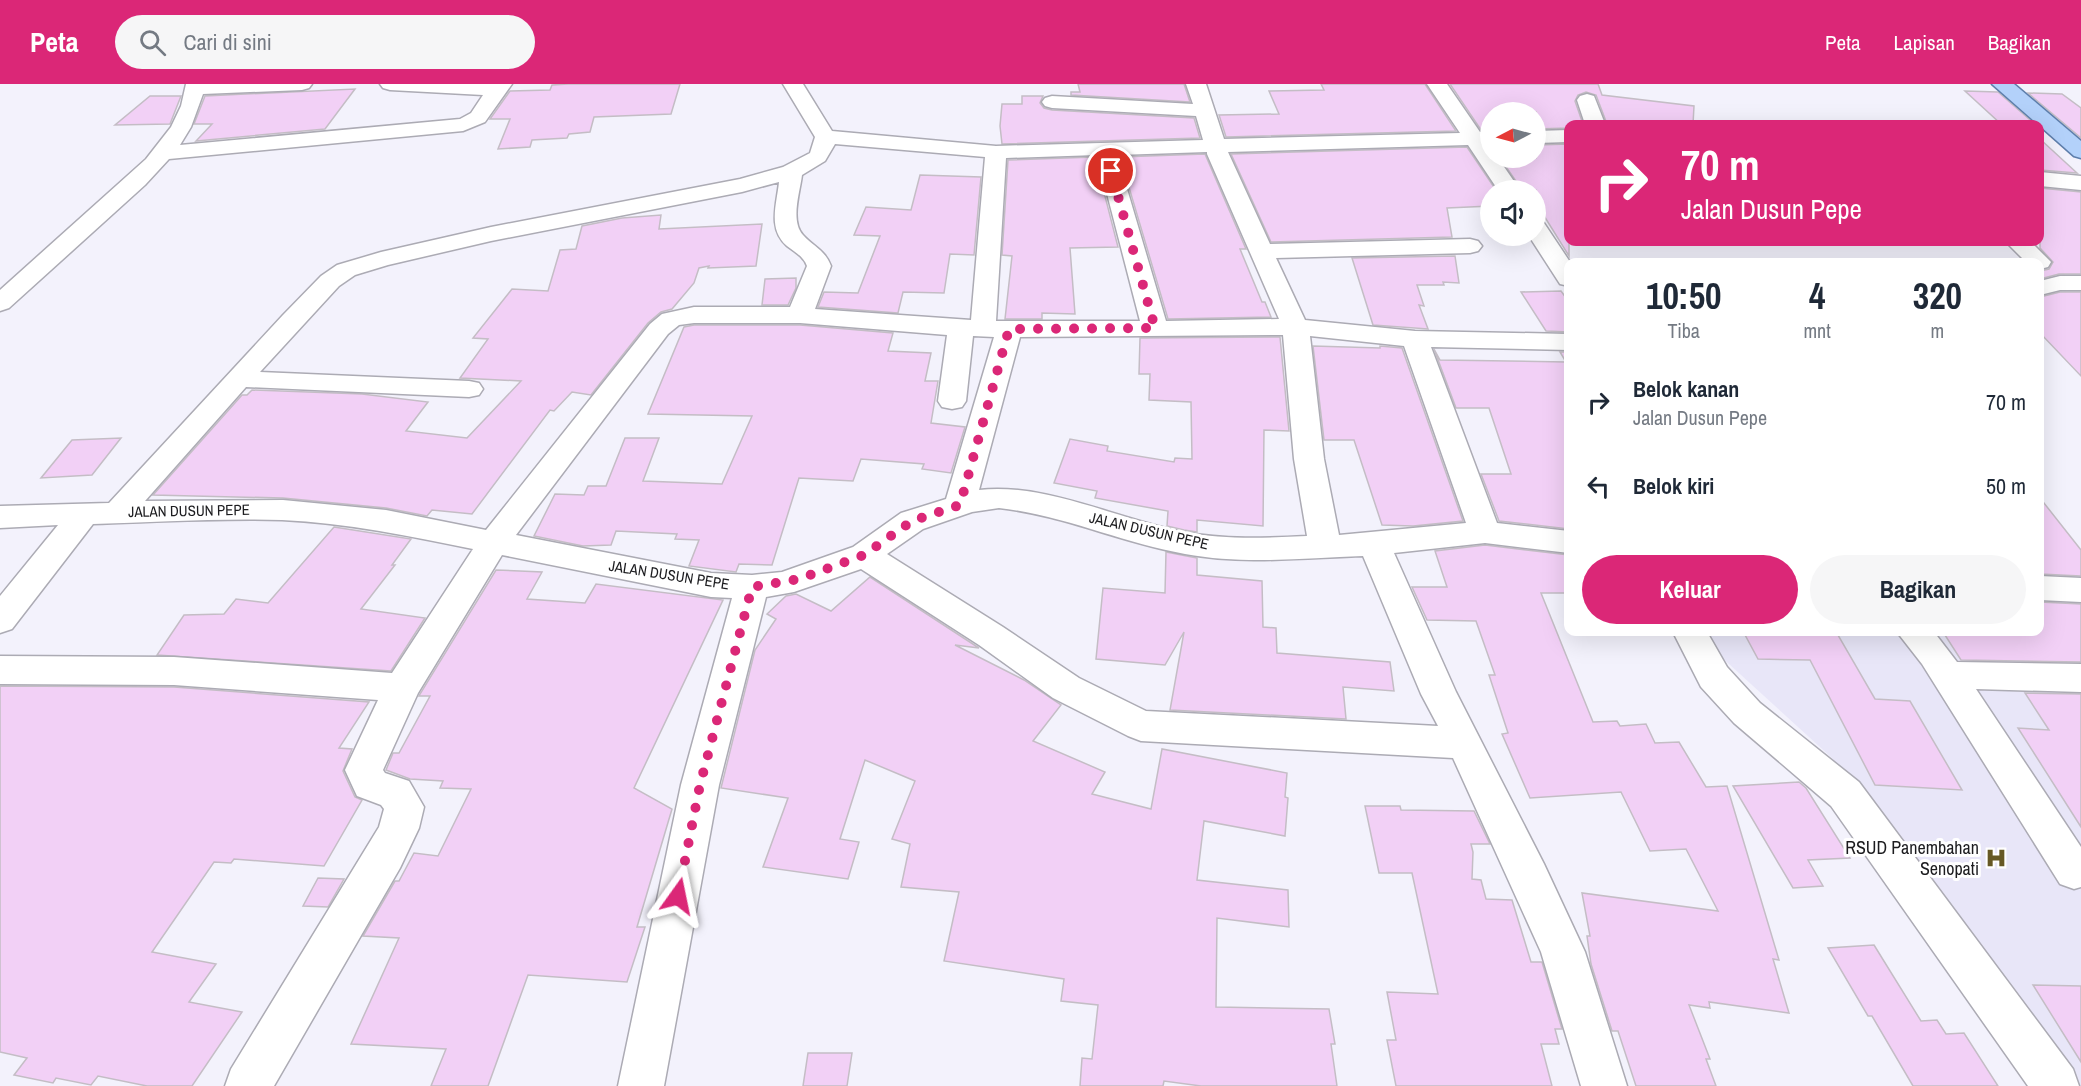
<!DOCTYPE html>
<html lang="id">
<head>
<meta charset="utf-8">
<style>
  :root { --surface:#fff; --page:#f6f6f7; --text:#1f2937; --muted:#747a83; --accent:#db2777 }
  body { margin:0; font-family:"Archivo Narrow",sans-serif; background:var(--page); color:var(--text); height:100vh; display:flex; flex-direction:column; font-size:22px; white-space:nowrap }
  * { box-sizing:border-box; margin:0 }
  p { font-size:20px; color:var(--muted) }
  .icon { flex:none; width:33px; height:33px; fill:none; stroke:currentColor; stroke-width:2; stroke-linecap:round; stroke-linejoin:round }
  .map { position:relative; flex:1; overflow:hidden }
  .drawer { position:absolute; left:1564px; top:174px; width:480px; height:378px; display:flex; flex-direction:column; background:var(--surface); border-radius:12px; box-shadow:0 6px 24px #0002 }
  .drawer>* { flex:none }
  .banner { position:absolute; left:1564px; top:36px; width:480px; height:126px; border-radius:12px; box-shadow:0 6px 24px #0002; background:#db2777; color:#fff; overflow:hidden }
  .needle { width:39px; rotate:264deg }
  .controls { position:absolute; left:1480px; top:18px; display:grid; gap:12px }
  .controls a { display:grid; place-items:center; width:66px; height:66px; border-radius:50%; background:var(--surface); box-shadow:0 6px 24px #0002; font-size:30px }
  .pin { position:absolute; display:grid; place-items:center; width:51px; height:51px; color:#fff; margin:-26px; border:3px solid #fff; border-radius:50%; box-shadow:0 2px 6px #0007 }
  .me { position:absolute; width:66px; margin:-33px; rotate:12deg; stroke-linejoin:round; filter:drop-shadow(0 0 4px #0008) }
  .turn { display:flex; align-items:center; gap:21px; height:126px; padding:0 18px; font-size:27px }
  .turn .icon { width:78px; height:78px; stroke-width:2.5 }
  .turn b { display:block; font-size:42px; line-height:51px }
  .eta { display:flex; justify-content:space-evenly; align-items:center; height:102px; text-align:center }
  .eta b { font-size:36px; font-weight:800; line-height:42px }
  .primary-button { display:flex; gap:12px; margin-top:auto; padding:12px 18px }
  .primary-button a { flex:1; height:69px; border-radius:36px; background:var(--accent); color:#fff; font-size:24px; font-weight:800; line-height:69px; text-align:center }
  .primary-button a+a { background:var(--page); color:var(--text) }
  ul { padding:0; list-style:none }
  li { display:flex; align-items:center; gap:18px; height:84px; padding:0 18px }
  li div { flex:1 }
  li b { display:block; font-size:22px }
  li em { font-style:normal }
  header { display:flex; align-items:center; gap:36px; box-sizing:border-box; height:84px; padding:0 30px; background:var(--accent); color:#fff }
  header strong { font-size:28px }
  nav { display:flex; gap:33px; margin-inline-start:auto; font-size:21px }
  .search { width:420px; height:54px; background:var(--page); display:flex; align-items:center; gap:15px; box-sizing:border-box; padding:0 21px; border-radius:33px; color:var(--muted); font-size:22px }
  .map>svg:first-child { display:block }
  .built { fill:#e8e6f8 }
  .building { fill:#f2d0f6; stroke:#c4bdc5; stroke-width:1.5 }
  .lines { fill:none; stroke-linecap:round; stroke-linejoin:round }
  .minor-casing { stroke:#acabb4; stroke-width:3 }
  .major-casing { stroke:#5e7eab; stroke-width:3 }
  .minor { fill:#fff; fill-rule:evenodd }
  .major { fill:#b3d1fa; fill-rule:evenodd }
  .route { stroke:#db2777; stroke-width:10; stroke-dasharray:0 18 }
  .labels { text-anchor:middle; stroke-width:6; stroke-linejoin:round; paint-order:stroke }
  .street-label { font-size:15px; fill:#1c1c1f; stroke:#fff }
  .near-poi-label { font-size:18px; fill:#1c1c1f; stroke:#fff; text-anchor:end }
</style>
</head>
<body>
<header>
<strong>Peta</strong>
<div class="search"><svg class="icon" aria-label="search" viewBox="0 0 24 24"><circle cx="10" cy="10" r="6"/><path d="M15 15l6 6"/></svg>Cari di sini</div>
<nav><a>Peta</a><a>Lapisan</a><a>Bagikan</a></nav>
</header>
<div class="map">
<svg width="2081" height="1002" viewBox="0 0 2081 1002">
  <rect width="100%" height="100%" fill="#f3f2fc"/>
  <polygon class="built" points="2040,499 2081,502 2081,1002 2078,1002 1989,874 1832,674 1718,570 1706,548 2040,548"/>
  <g class="building">
    <polygon points="568,0 680,0 671,30 594,33 590,48 569,50 567,54 532,56 530,63 498,65 510,35 490,35 510,7 550,6 552,1"/>
    <polygon points="1078,0 1184,0 1190,18 1071,11 1071,8 1080,8"/>
    <polygon points="1321,0 1425,0 1456,47 1226,53 1219,31 1279,30 1269,7 1324,6"/>
    <polygon points="1450,0 1598,0 1602,11 1694,22 1693,40 1607,40 1596,11 1586,8 1578,11 1575,17 1583,40 1569,40 1569,44 1536,45 1536,28 1491,28 1491,46 1481,46"/>
    <polygon points="355,5 325,45 196,57 212,40 194,40 205,12"/>
    <polygon points="1965,7 1998,8 2035,40 2001,40"/>
    <polygon points="2028,9 2062,10 2081,24 2081,54"/>
    <polygon points="150,12 181,12 170,40 115,41"/>
    <polygon points="1022,12 1043,12 1040,19 1044,24 1052,26 1194,34 1200,54 1002,60 1000,42 1002,20 1022,20"/>
    <polygon points="2040,55 2077,89 2040,86"/>
    <polygon points="1569,60 1569,172 1536,119 1536,106 1522,106 1500,74 1536,74 1536,61"/>
    <polygon points="1467,63 1496,106 1491,106 1491,122 1447,124 1452,153 1271,158 1231,70"/>
    <polygon points="1205,70 1246,165 1240,165 1262,218 1265,218 1271,233 1168,235 1120,73"/>
    <polygon points="1095,73 1118,163 1070,164 1075,230 1042,229 1042,235 1005,235 1012,172 1002,171 1008,76"/>
    <polygon points="920,91 981,93 974,171 950,170 944,209 903,208 898,229 818,223 824,208 858,209 880,152 854,151 866,123 911,126"/>
    <polygon points="2040,104 2081,108 2081,190 2059,190 2040,195 2040,187 2049,185 2053,178 2040,164"/>
    <polygon points="661,131 659,145 762,140 756,182 708,184 709,182 699,184 694,199 672,225 661,228 648,239 591,311 572,308 554,327 550,326 472,430 432,426 427,432 386,424 283,414 153,411 242,311 247,311 252,306 362,310 428,318 406,347 467,354 521,297 460,294 488,255 473,254 512,205 548,207 560,166 576,165 582,142 622,134"/>
    <polygon points="1455,172 1459,199 1443,198 1444,201 1417,201 1424,222 1419,221 1428,245 1373,241 1352,174"/>
    <polygon points="796,194 796,204 788,221 762,221 765,195"/>
    <polygon points="1561,207 1569,218 1569,248 1546,247 1521,208"/>
    <polygon points="2060,208 2081,208 2081,292 2040,249 2040,213"/>
    <polygon points="694,241 800,241 893,249 888,267 931,269 925,297 938,297 931,339 965,343 951,389 922,385 924,380 861,375 853,397 799,394 772,481 739,480 736,488 689,482 699,456 675,455 677,450 616,447 611,461 583,462 534,452 555,410 584,411 588,402 606,402 625,354 659,354 643,397 722,400 752,332 648,330 684,243"/>
    <polygon points="1280,253 1289,347 1264,346 1263,442 1197,436 1197,448 1184,446 1167,442 1168,427 1095,414 1097,407 1054,399 1070,355 1108,362 1107,367 1174,378 1175,374 1192,375 1191,318 1149,316 1150,290 1139,290 1140,254"/>
    <polygon points="1313,262 1380,264 1380,262 1402,264 1463,437 1413,442 1382,441 1354,356 1324,356"/>
    <polygon points="1434,265 1440,276 1566,278 1560,268 1569,268 1569,445 1499,437 1481,390 1511,390 1489,324 1456,324"/>
    <polygon points="121,354 92,391 41,394 72,356"/>
    <polygon points="2040,414 2081,466 2081,492 2040,490"/>
    <polygon points="334,443 411,455 392,481 395,481 361,525 425,534 391,587 157,571 184,531 224,530 236,515 268,519"/>
    <polygon points="1485,461 1569,471 1569,509 1541,509 1593,638 1617,637 1620,642 1646,640 1655,659 1679,658 1706,703 1727,702 1779,876 1773,875 1789,929 1709,918 1710,924 1689,921 1710,975 1706,975 1716,1002 1636,1002 1618,947 1612,947 1591,880 1587,852 1590,852 1582,809 1718,827 1686,765 1650,767 1621,708 1530,714 1502,650 1508,649 1489,591 1495,591 1476,537 1427,536 1412,503 1447,503 1435,467"/>
    <polygon points="1166,468 1197,474 1197,491 1262,497 1263,543 1276,544 1277,569 1390,578 1394,607 1343,603 1346,635 1170,626 1184,548 1165,581 1096,575 1103,504 1165,509"/>
    <polygon points="496,486 542,488 527,515 585,519 596,500 723,516 634,704 672,725 637,843 645,843 627,898 528,891 488,1002 431,1002 446,965 351,960 399,854 363,852 395,797 399,797 414,769 438,772 471,705 440,704 443,697 410,695 386,686 393,669 399,669 430,612 419,612 420,610"/>
    <polygon points="870,493 979,564 955,561 1024,596 1061,621 1033,657 1105,688 1092,710 1151,725 1162,665 1287,689 1285,713 1288,714 1285,752 1204,737 1197,796 1288,806 1289,843 1217,834 1216,923 1329,925 1335,960 1331,960 1337,1002 1201,1002 1164,997 1163,1002 1080,1002 1082,974 1092,975 1098,921 1061,917 1064,895 944,877 959,808 901,803 910,760 892,755 915,697 865,676 840,755 859,758 848,795 763,783 788,714 721,704 755,566 776,535 767,530 786,512 796,510 831,527"/>
    <polygon points="2040,518 2081,520 2081,578 1961,576 1943,548 2040,548"/>
    <polygon points="1744,549 1838,551 1875,615 1910,617 1962,706 1875,701 1810,576 1758,575"/>
    <polygon points="0,602 174,603 369,618 339,664 352,665 343,687 355,713 362,716 324,782 234,775 231,779 214,778 152,868 216,880 189,918 242,928 192,1002 147,1002 98,992 91,1001 56,994 53,999 14,991 27,974 0,968"/>
    <polygon points="2025,609 2081,610 2081,743 2018,644 2049,646"/>
    <polygon points="1799,698 1806,704 1850,774 1808,776 1823,802 1793,804 1733,702"/>
    <polygon points="1365,722 1400,722 1401,726 1474,727 1490,760 1471,760 1473,768 1472,795 1481,796 1486,815 1512,816 1531,878 1542,878 1562,945 1555,945 1559,960 1541,960 1552,1002 1396,1002 1387,956 1396,956 1387,908 1438,910 1412,789 1379,789"/>
    <polygon points="318,794 344,795 328,823 303,822"/>
    <polygon points="1874,861 1921,937 1937,936 1946,950 1964,949 1998,1002 1913,1002 1872,932 1868,932 1828,864"/>
    <polygon points="2033,901 2081,902 2081,978"/>
    <polygon points="808,969 852,969 847,1002 803,1002"/>
  </g>
  <g class="lines">
    <defs>
      <g id="minor">
        <polygon points="186,0 312,0 309,4 302,6 203,10 191,43 180,61 460,35 471,29 483,11 390,6 383,4 380,0 512,0 485,38 463,47 169,75 145,101 9,224 0,227 0,206 146,75 171,43 181,22"/>
        <path d="M 783,0 L 803,0 L 832,47 L 996,62 L 1203,56 L 1196,32 L 1052,24 L 1045,22 L 1042,18 L 1045,14 L 1052,12 L 1193,20 L 1186,0 L 1206,0 L 1224,55 L 1460,49 L 1427,0 L 1447,0 L 1480,48 L 1491,48 L 1491,60 L 1488,60 L 1491,64 L 1491,74 L 1498,74 L 1520,106 L 1498,106 L 1468,61 L 1228,68 L 1270,160 L 1470,155 L 1478,157 L 1482,162 L 1478,167 L 1470,169 L 1276,174 L 1305,236 L 1415,247 L 1569,250 L 1569,266 L 1431,263 L 1497,439 L 1569,447 L 1569,469 L 1485,459 L 1394,469 L 1456,608 L 1544,780 L 1585,868 L 1627,1002 L 1581,1002 L 1541,868 L 1453,674 L 1141,657 L 1128,652 L 1053,614 L 979,561 L 861,485 L 794,508 L 766,513 L 719,701 L 664,1002 L 618,1002 L 681,701 L 732,514 L 711,513 L 502,471 L 418,609 L 383,686 L 385,689 L 409,697 L 424,723 L 419,744 L 400,784 L 274,1002 L 225,1002 L 231,985 L 379,743 L 384,725 L 381,721 L 357,712 L 345,686 L 378,616 L 174,601 L 0,600 L 0,572 L 174,573 L 392,589 L 473,465 C 410,452 346,439 282,436 C 219,434 156,438 93,440 L 12,545 L 0,549 L 0,512 L 58,441 L 0,444 L 0,422 L 109,419 L 283,231 L 321,192 L 337,181 L 381,168 L 491,143 L 740,95 L 783,83 L 810,69 L 815,53 ZM 835,60 L 985,73 L 971,236 L 815,225 L 831,182 C 825,166 814,163 803,151 C 790,137 800,108 802,91 L 825,77 ZM 1207,68 L 1207,70 L 1279,235 L 1166,237 L 1117,71 ZM 1097,71 L 1140,237 L 996,237 L 1006,74 ZM 779,98 C 777,119 767,145 787,162 C 795,168 804,173 807,182 L 790,223 L 694,223 L 662,230 L 650,240 L 486,446 L 386,426 L 283,416 L 145,417 L 246,303 L 469,313 L 479,311 L 483,305 L 479,299 L 469,297 L 260,288 L 339,202 L 355,191 L 388,181 L 491,157 L 742,108 ZM 694,239 L 800,239 L 947,251 L 938,317 L 942,323 L 952,325 L 962,323 L 966,317 L 973,252 L 994,253 L 946,415 L 901,429 L 853,463 L 782,488 L 752,491 L 711,489 L 516,451 L 668,250 L 679,241 ZM 1283,251 L 1294,375 L 1307,452 C 1266,454 1225,456 1184,448 C 1120,436 1044,398 979,406 L 1020,253 ZM 1310,252 L 1404,262 L 1466,439 L 1339,451 L 1324,375 ZM 999,424 C 1063,431 1122,459 1185,470 C 1244,481 1303,474 1363,472 L 1421,610 L 1438,642 L 1146,627 L 1079,594 L 1003,543 L 887,470 L 923,445 L 972,428 Z"/>
        <polygon points="1587,10 1594,12 1605,40 1585,40 1577,16 1580,12"/>
        <polygon points="1569,46 1569,58 1536,59 1536,47"/>
        <polygon points="2040,88 2081,92 2081,106 2040,102"/>
        <polygon points="1536,137 1544,139 1570,178 1569,202 1560,200 1529,152 1536,152"/>
        <polygon points="2006,158 2031,158 2051,178 2048,183 2040,185 2040,178 2026,178"/>
        <polygon points="2060,192 2081,192 2081,206 2060,206 2040,211 2040,197"/>
        <polygon points="2040,492 2081,494 2081,518 2040,516"/>
        <polygon points="1673,548 1707,548 1727,583 1760,619 1859,698 2073,985 2079,1002 2028,1002 1831,722 1734,639 1701,603"/>
        <polygon points="1897,548 1934,548 1957,578 2081,580 2081,608 1976,605 2081,763 2081,803 2074,805 2060,800 1922,580"/>
      </g>
      <polygon id="major" points="1992,0 2014,0 2081,57 2081,74 2074,72"/>
    </defs>
    <use href="#minor" class="minor-casing"/>
    <use href="#major" class="major-casing"/>
    <use href="#minor" class="minor"/>
    <use href="#major" class="major"/>
  </g>
  <g class="lines">
    <polyline class="route" points="678,812 700,701 752,503 799,495 864,471 912,437 960,421 1009,245 1155,244 1111,87"/>
  </g>
  <defs>
    <symbol id="hospital-bare" viewBox="-9 -9 18 18"><path d="M-5-5h3v3.5h4V-5h3V5h-3V1.5h-4V5h-3Z" fill="#665825" stroke="#fff" stroke-width="2.5" paint-order="stroke"/></symbol>
  </defs>
  <g fill-rule="evenodd">
    <use href="#hospital-bare" x="1981" y="759" width="30" height="30"/>
  </g>
  <g class="labels">
    <g class="street-label">
      <text transform="translate(189 427) rotate(-1)" y="5">JALAN DUSUN PEPE</text>
      <text transform="translate(1149 447) rotate(13)" y="5">JALAN DUSUN PEPE</text>
      <text transform="translate(669 491) rotate(9)" y="5">JALAN DUSUN PEPE</text>
    </g>
    <g class="near-poi-label">
      <text x="1979" y="770">RSUD Panembahan<tspan x="1979" dy="21">Senopati</tspan></text>
    </g>
  </g>
</svg>
<div class="controls">
<a><svg class="needle" viewBox="-14 -14 28 28"><path d="M0-13l5 13h-10z" fill="#e53935"/><path d="M0 13l5-13h-10z" fill="#747a83"/></svg></a>
<a><svg class="icon" aria-label="sound" viewBox="0 0 24 24"><path d="M4 9h4l5-4v14l-5-4H4zM17 9q2 3 0 6"/></svg></a>
</div>
<div class="pin" style="left:1111px;top:87px;background:#d93025"><svg class="icon" aria-label="arrive" viewBox="0 0 24 24"><path d="M6 21V4h12l-3 4 3 4H6"/></svg></div>
<svg class="me" style="left:678px;top:812px" viewBox="-20 -20 40 40"><path d="M0-17L14 15 0 8-14 15z" fill="#db2777" stroke="#fff" stroke-width="4"/></svg>
<div class="banner">
<div class="turn"><svg class="icon" aria-label="right" viewBox="0 0 24 24"><path d="M7 20v-9h11M14 6l5 5-5 5"/></svg><div><b>70 m</b>Jalan Dusun Pepe</div></div>
</div>
<section class="drawer">
<div class="eta">
<div><b>10:50</b><p>Tiba</p></div>
<div><b>4</b><p>mnt</p></div>
<div><b>320</b><p>m</p></div>
</div>
<ul>
<li><svg class="icon" aria-label="right" viewBox="0 0 24 24"><path d="M7 20v-9h11M14 6l5 5-5 5"/></svg><div><b>Belok kanan</b><p>Jalan Dusun Pepe</p></div><em>70 m</em></li>
<li><svg class="icon" aria-label="left" viewBox="0 0 24 24"><path d="M17 20v-9H6M10 6l-5 5 5 5"/></svg><div><b>Belok kiri</b></div><em>50 m</em></li>
</ul>
<div class="primary-button"><a>Keluar</a><a>Bagikan</a></div>
</section>
</div>
</body>
</html>
